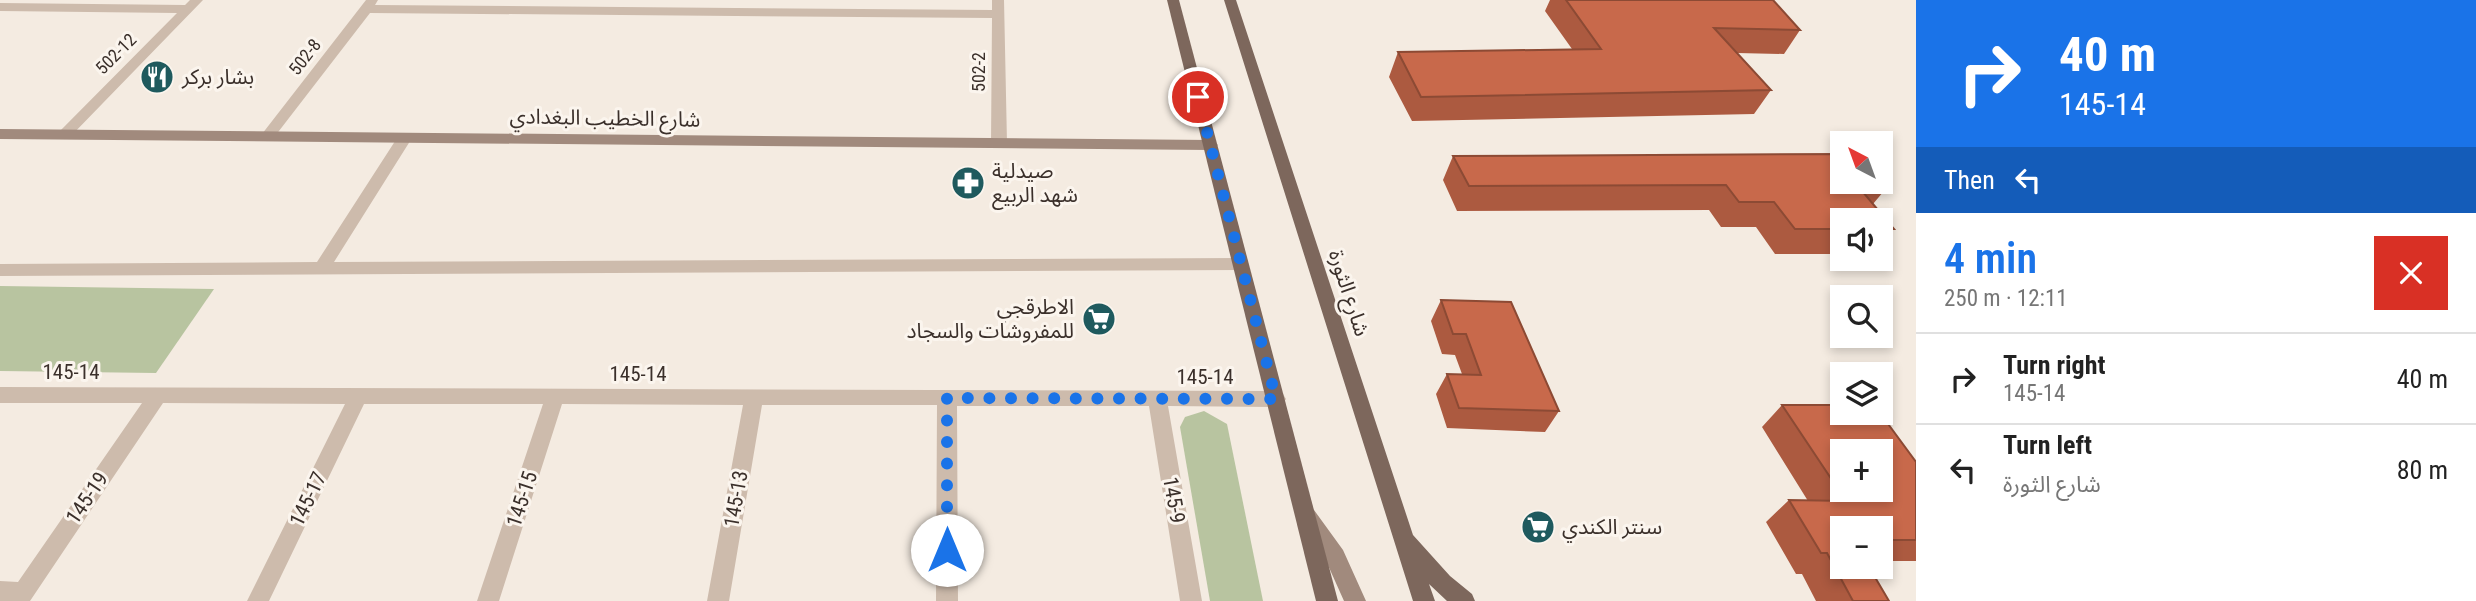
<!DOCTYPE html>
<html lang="en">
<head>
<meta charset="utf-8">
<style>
  :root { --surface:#fff; --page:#f2f2f2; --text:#222; --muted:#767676; --line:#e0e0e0; --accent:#1a73e8 }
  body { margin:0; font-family:"Roboto Condensed","Noto Sans Arabic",sans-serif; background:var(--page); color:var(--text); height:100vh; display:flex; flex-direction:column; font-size:26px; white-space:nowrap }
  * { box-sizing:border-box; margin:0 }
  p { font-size:23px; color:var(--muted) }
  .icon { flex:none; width:38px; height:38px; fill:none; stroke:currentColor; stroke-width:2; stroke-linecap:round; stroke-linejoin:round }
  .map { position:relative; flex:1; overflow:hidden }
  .drawer { display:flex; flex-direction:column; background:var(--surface); width:560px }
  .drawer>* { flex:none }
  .guide { background:#1a73e8; color:#fff; overflow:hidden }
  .needle { width:46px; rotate:319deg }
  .controls { position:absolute; left:1830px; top:131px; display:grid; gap:14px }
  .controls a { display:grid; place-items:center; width:63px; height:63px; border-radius:0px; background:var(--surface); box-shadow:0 4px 10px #0003; font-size:35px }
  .pin { position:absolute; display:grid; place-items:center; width:60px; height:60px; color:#fff; margin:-30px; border:4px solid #fff; border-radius:50%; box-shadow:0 2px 7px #0007 }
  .me { position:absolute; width:77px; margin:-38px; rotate:0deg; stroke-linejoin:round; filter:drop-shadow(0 0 5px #0008) }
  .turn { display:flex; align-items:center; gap:24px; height:147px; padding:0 28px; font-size:32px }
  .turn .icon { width:91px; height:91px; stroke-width:2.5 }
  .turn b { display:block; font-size:49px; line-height:60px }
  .then { display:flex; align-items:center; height:66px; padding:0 28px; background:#0003; gap:14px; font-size:26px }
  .round { display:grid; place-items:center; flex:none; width:74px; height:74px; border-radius:0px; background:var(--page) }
  .headline { display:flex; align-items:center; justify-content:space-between; height:119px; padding:0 28px }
  h1 { font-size:42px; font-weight:600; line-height:52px; color:var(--accent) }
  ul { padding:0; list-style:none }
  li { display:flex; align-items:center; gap:21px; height:91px; padding:0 28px; border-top:2px solid var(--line) }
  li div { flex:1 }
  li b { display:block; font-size:26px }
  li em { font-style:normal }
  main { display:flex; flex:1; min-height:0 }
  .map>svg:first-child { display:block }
  .green { fill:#b8c4a0 }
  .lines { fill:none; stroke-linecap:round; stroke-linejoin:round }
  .street { fill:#cdbbac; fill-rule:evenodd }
  .secondary { fill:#a18a7d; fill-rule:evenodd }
  .primary { fill:#7d675c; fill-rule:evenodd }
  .wall { fill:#ac5a40 }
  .building { fill:#c8694b; stroke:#8c4a34; stroke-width:2; fill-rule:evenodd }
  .route { stroke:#1a73e8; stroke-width:12; stroke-dasharray:0 21.6 }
  .labels { text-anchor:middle; stroke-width:6; stroke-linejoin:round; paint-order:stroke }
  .far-street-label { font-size:18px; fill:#3b302b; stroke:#fbf5ee }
  .poi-label { font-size:21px; fill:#3b302b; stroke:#fbf5ee; text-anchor:start }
  .street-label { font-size:21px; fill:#3b302b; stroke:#fbf5ee }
</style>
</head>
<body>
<main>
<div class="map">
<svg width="1916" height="601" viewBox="0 0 1916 601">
  <rect width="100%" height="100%" fill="#f4ebe1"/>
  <g class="green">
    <polygon points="0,286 214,289 156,373 0,371"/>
    <polygon points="1204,411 1227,424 1263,601 1210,601 1180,427 1185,417"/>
  </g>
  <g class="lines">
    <g class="street">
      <polygon points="190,0 203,0 69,138 59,138 57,135 59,132 177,13 0,11 0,3 185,5"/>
      <polygon points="366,0 378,0 375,5 992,10 992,0 1004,0 1007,143 999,148 991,143 992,18 370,13 272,140 262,140 260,137 262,134"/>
      <polygon points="404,133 412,138 334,262 1241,258 1249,264 1241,270 0,276 0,264 317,262 399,135"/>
      <polygon points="0,387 1276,391 1283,394 1286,399 1283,404 1276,407 1168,406 1202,601 1180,601 1149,406 957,406 958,601 936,601 937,405 762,405 729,601 707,601 743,405 562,404 499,601 477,601 543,404 364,404 269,601 247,601 345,404 163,403 30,601 0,601 0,581 18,582 142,403 0,403"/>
    </g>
    <g class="secondary">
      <polygon points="0,129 1210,140 1218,145 1210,150 0,139"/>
      <polygon points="1307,507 1314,510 1343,550 1366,601 1344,601 1327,563 1297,516 1300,510"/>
    </g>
    <g class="primary">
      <polygon points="1167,0 1179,0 1338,601 1316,601"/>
      <polygon points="1224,0 1236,0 1413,535 1450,576 1472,594 1475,601 1447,601 1429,584 1435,601 1413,601"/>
    </g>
  </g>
  <g class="wall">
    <polygon points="1550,0 1773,0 1800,30 1784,54 1737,53 1771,90 1754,114 1412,121 1389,77 1398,52 1572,49 1545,11"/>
    <polygon points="1453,156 1889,185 1873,204 1894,229 1881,244 1881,220 1843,220 1843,254 1775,254 1756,227 1721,227 1709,210 1457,211 1443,180"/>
    <polygon points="1441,300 1559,411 1545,432 1447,428 1436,394 1447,374 1462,374 1455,355 1442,354 1431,321"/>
    <polygon points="1782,405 1916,462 1916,561 1881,561 1881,528 1843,528 1889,601 1816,601 1802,574 1796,574 1766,522 1789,500 1808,501 1762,427"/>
  </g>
  <g class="building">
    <polygon points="1566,0 1773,0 1800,30 1714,28 1771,90 1421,97 1398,52 1601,49"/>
    <polygon points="1843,154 1843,182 1881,182 1881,177 1889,185 1857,185 1894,229 1881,229 1881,220 1843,220 1843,229 1795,229 1774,202 1739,202 1726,185 1469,186 1453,156"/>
    <polygon points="1441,300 1511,302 1559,411 1459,408 1447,374 1481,375 1466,334 1453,334"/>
    <path d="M 1782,405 L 1843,405 L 1843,413 L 1880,413 L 1916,462 L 1916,540 L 1881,540 L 1881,528 L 1843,528 L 1843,567 L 1869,567 L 1889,601 L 1853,601 L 1827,553 L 1821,553 L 1789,500 L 1846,501 ZM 1843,452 L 1881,452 L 1881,490 L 1843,490 Z"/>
  </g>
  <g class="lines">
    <polyline class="route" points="947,550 947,398 1276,399 1198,97"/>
  </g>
  <defs>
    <symbol id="restaurant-disc" viewBox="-11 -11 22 22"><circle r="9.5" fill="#1f5a5e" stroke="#fbf5ee"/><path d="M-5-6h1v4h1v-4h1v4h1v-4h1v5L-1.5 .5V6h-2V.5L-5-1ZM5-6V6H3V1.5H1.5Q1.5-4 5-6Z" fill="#fff"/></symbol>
    <symbol id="pharmacy-disc" viewBox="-11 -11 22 22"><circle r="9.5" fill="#1f5a5e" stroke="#fbf5ee"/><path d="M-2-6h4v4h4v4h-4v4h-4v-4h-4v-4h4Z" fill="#fff"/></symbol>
    <symbol id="supermarket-disc" viewBox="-11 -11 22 22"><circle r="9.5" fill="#1f5a5e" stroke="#fbf5ee"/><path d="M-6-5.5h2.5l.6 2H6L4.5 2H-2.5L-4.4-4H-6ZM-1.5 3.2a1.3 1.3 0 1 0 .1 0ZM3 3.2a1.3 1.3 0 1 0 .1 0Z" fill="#fff"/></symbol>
  </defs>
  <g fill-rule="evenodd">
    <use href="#restaurant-disc" x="138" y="58" width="38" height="38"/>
    <use href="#pharmacy-disc" x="949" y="164" width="38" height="38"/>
    <use href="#supermarket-disc" x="1080" y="300" width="38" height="38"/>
    <use href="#supermarket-disc" x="1519" y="508" width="38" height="38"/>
  </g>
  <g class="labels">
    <g class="far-street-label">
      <text transform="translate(116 54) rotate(-45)" y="6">502-12</text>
      <text transform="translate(305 57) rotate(-52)" y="6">502-8</text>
      <text transform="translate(979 72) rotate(-90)" y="6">502-2</text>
    </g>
    <g class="poi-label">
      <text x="182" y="84">بشار بركر</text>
      <text x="992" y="178">صيدلية<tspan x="992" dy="24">شهد الربيع</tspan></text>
      <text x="1074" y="314" text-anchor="end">الاطرقجي<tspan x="1074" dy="24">للمفروشات والسجاد</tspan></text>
      <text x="1562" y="534">سنتر الكندي</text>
    </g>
    <g class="street-label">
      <text transform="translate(605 118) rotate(1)" y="7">شارع الخطيب البغدادي</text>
      <text transform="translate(1349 293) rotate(72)" y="7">شارع الثورة</text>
      <text x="71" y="379">145-14</text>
      <text x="638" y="381">145-14</text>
      <text x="1205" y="384">145-14</text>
      <text transform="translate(87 498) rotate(-56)" y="7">145-19</text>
      <text transform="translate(308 499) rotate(-64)" y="7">145-17</text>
      <text transform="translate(522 499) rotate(-72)" y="7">145-15</text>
      <text transform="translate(736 499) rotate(-80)" y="7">145-13</text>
      <text transform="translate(1174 500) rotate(80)" y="7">145-9</text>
    </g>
  </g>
</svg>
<div class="controls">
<a><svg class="needle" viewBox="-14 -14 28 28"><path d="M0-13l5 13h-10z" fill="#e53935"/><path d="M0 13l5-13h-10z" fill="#767676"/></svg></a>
<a><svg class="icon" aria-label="sound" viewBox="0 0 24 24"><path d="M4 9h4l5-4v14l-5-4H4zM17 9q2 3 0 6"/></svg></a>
<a><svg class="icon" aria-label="search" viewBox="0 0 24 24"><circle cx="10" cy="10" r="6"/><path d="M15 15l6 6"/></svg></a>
<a><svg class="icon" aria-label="layers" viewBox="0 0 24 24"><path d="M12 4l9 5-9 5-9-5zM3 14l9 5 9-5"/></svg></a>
<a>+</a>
<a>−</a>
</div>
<div class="pin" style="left:1198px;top:97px;background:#d93025"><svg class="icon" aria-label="arrive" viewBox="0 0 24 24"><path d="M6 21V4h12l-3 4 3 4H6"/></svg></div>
<svg class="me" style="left:947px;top:550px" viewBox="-20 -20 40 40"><circle r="19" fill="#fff"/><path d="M0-13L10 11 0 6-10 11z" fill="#1a73e8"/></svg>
</div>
<section class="drawer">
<div class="guide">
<div class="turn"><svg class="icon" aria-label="right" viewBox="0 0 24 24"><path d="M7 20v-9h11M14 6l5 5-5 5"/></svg><div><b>40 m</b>145-14</div></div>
<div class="then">Then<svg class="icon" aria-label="left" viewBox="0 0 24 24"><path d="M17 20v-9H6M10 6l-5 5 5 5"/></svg></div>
</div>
<div class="headline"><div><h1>4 min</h1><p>250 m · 12:11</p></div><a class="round" style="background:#d93025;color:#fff"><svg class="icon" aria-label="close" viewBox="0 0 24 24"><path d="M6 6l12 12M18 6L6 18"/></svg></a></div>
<ul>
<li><svg class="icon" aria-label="right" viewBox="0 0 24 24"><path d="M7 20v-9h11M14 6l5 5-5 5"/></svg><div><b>Turn right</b><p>145-14</p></div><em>40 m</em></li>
<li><svg class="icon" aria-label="left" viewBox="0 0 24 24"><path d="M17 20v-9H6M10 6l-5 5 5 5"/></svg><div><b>Turn left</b><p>شارع الثورة</p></div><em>80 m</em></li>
</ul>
</section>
</main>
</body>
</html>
